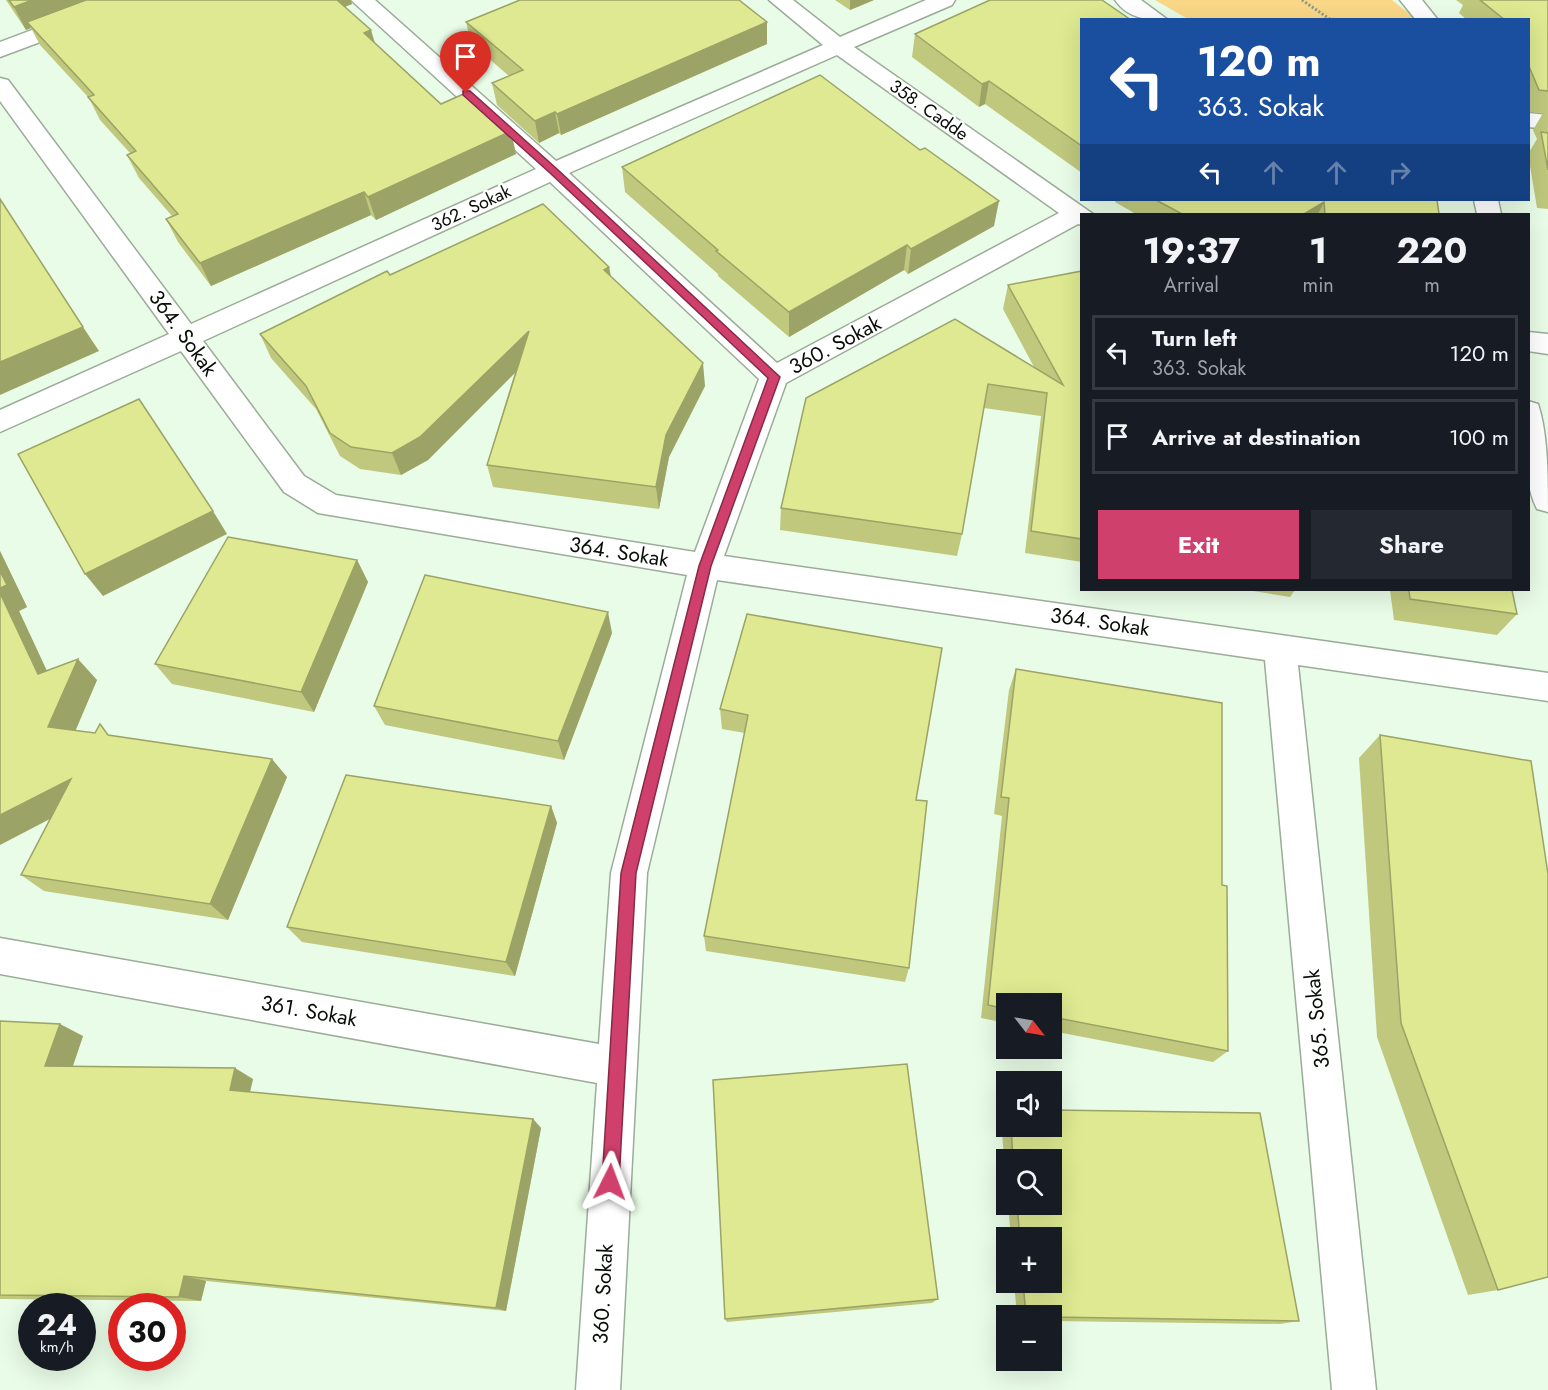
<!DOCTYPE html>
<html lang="en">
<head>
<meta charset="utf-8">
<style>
  :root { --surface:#171b24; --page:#242831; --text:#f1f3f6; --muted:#9ea1a6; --line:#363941; --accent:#cf416c }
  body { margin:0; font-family:Jost,sans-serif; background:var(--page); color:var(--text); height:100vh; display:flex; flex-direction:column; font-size:22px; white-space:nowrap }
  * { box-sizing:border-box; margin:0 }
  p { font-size:20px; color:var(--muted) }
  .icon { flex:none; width:33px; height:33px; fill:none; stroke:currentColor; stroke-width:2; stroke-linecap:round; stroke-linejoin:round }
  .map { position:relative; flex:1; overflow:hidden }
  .side { position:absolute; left:1080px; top:213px; width:450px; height:378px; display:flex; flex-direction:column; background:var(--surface); border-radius:0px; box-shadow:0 6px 24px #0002 }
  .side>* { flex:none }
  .hud { position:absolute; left:1080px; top:18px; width:450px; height:183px; border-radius:0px; box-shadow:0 6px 24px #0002; background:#1a4fa0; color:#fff; overflow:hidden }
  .needle { width:39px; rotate:121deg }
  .buttons { position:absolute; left:996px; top:993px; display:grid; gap:12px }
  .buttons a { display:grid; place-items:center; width:66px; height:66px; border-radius:0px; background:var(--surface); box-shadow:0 6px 24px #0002; font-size:30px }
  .speed { position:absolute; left:18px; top:1293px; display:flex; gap:12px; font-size:30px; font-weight:700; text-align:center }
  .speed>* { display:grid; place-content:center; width:78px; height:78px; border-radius:50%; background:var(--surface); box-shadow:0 6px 24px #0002; line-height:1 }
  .speed small { font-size:15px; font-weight:400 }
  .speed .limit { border:9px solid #d22; background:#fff; color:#111 }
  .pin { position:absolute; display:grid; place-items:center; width:51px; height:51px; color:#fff; margin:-62px -26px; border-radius:50% 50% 50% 0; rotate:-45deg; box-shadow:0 0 6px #0007 }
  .pin .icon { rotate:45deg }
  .me { position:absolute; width:66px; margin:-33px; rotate:3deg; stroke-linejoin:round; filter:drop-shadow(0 0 4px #0008) }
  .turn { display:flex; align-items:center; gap:21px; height:126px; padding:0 18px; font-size:27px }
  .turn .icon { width:78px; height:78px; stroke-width:2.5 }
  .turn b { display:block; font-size:42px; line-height:51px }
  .lanes { display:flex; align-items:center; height:57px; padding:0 18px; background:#0003; justify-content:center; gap:30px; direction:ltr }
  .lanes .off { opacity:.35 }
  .eta { display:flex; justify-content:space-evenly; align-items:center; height:102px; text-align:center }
  .eta b { font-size:36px; font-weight:700; line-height:42px }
  .primary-button { display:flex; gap:12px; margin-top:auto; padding:12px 18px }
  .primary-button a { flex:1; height:69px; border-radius:0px; background:var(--accent); color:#fff; font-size:24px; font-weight:700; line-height:69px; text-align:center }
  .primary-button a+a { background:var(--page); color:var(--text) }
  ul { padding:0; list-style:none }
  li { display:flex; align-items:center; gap:18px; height:75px; margin:0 12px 9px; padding:0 6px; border:3px solid var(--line); border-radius:0px }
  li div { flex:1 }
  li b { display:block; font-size:22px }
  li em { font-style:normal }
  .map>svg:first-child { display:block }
  .green { fill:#fad888 }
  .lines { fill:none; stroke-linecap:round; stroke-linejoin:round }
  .minor-casing { stroke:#9bac99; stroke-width:3 }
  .path { stroke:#8a9889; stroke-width:3; stroke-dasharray:2 2; stroke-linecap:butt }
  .minor { fill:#fff; fill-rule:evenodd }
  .wall { fill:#bfc87d }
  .shaded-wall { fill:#9ba366 }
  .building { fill:#dee991; stroke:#9ba366; stroke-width:1.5 }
  .route { fill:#cf416c; stroke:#872a46; stroke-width:1.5 }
  .labels { text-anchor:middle; stroke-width:4.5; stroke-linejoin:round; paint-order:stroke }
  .far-street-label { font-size:18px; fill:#080d07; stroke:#fff }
  .street-label { font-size:21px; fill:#080d07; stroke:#fff }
</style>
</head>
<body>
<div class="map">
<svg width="1548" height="1390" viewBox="0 0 1548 1390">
  <rect width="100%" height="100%" fill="#e9fce7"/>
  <polygon class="green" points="1155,0 1392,0 1416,19 1188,19"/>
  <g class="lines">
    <defs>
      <g id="minor">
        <polygon points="112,0 142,0 139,5 0,57 0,42"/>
        <path d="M 351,0 L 375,0 L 556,161 L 823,45 L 769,0 L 793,0 L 840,37 L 926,0 L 955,0 L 952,5 L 854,47 L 1093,214 L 1082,214 L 1082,225 L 1078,224 L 786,383 L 724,556 L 1548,673 L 1548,701 L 1298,665 L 1376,1390 L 1332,1390 L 1265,660 L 717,580 L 647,873 L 620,1390 L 576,1390 L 597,1083 L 0,974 L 0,938 L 599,1044 L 611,873 L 687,575 L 318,513 L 284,492 L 181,351 L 0,432 L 0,410 L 169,334 L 0,101 L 0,78 L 8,80 L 191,324 L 536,169 ZM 837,55 L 1059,213 L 777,363 L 569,173 ZM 550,182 L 759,379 L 695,552 L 336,495 L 304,476 L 203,341 Z"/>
        <path d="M 1115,0 L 1141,0 L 1168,20 C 1148,20 1128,19 1115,0 Z"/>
        <polygon points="1400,0 1422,0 1438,20 1416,20"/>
        <polygon points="1528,113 1548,115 1548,129 1528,127"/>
        <polygon points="1474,200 1498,200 1501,214 1477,214"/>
        <polygon points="1528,332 1548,334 1548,354 1528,351"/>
        <path d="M 1528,401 L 1538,404 C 1548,434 1548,478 1548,512 L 1537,509 C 1521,478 1528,435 1528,401 Z"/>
      </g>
    </defs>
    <use href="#minor" class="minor-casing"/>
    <polyline class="path" points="1302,0 1331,20"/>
    <use href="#minor" class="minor"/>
  </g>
  <g class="wall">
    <polygon points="6,0 351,0 352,4 345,7 374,42 441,104 516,154 376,220 371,215 211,286 178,242 166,219 172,216 139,178 127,155 130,153 100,120 89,98 40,45 31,28 26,30"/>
    <polygon points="835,0 874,0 850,10"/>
    <polygon points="1456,0 1548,0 1548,209 1537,208 1528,154 1537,139 1533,130 1543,113 1528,112 1528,20 1467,20 1459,13 1463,5"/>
    <polygon points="1082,20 1082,173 985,104 979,107 912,57 915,34"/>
    <polygon points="466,22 767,44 561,135 559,133 539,143 497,105 492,83 509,76 471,43"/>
    <polygon points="622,167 994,226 908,274 904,270 789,337 718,276 718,274 625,192"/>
    <polygon points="1116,200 1437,200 1439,214 1136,214 1115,202"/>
    <polygon points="609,267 611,276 705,386 669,457 659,509 493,487 487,465 515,372 428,460 401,475 360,469 340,456 316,409 271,358 260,334 390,275"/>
    <polygon points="1082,271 1082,562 1025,553 1041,416 984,408 962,534 957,556 780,530 781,508 806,398 1034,367 1003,309 1008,285"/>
    <polygon points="0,551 27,607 19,611 47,671 97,680 75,730 111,736 287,777 228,920 44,891 21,875 51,818"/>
    <polygon points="357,560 368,582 314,712 172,684 155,664"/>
    <polygon points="1247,590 1295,590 1290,597"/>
    <polygon points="1390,590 1512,590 1517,614 1497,635 1394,620"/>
    <polygon points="747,614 916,800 909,968 905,982 706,951 704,936 745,733 722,729 720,709"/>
    <polygon points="612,633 564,760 385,725 374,706"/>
    <polygon points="1016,669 1222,885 1228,1051 1213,1062 1052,1031 1052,1004 1006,1004 1006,1023 981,1018 1002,816 994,814 1009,690"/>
    <polygon points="1380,735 1498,1290 1468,1295 1377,1037 1359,758"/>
    <polygon points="551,806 557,823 515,976 302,942 287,927"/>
    <polygon points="0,1021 83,1036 73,1066 253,1079 250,1092 533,1119 541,1128 506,1311 206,1281 201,1301 0,1299"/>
    <polygon points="1006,1113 1006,1126 1052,1126 1299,1321 1280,1324 1052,1321 1052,1316 1017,1316 1014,1282 1052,1282 1052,1238 1011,1238 1008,1204 1052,1204 1052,1160 1006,1160 1006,1185 1001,1119"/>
    <polygon points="938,1299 932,1303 727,1322 725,1319"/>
  </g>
  <g class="shaded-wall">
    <polygon points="32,0 106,0 27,22 31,28 26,30 14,7"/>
    <polygon points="328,0 351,0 352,4 332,12"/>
    <polygon points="850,0 874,0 850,10"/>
    <polygon points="767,22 767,44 561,135 557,114"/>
    <polygon points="371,30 378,53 364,33"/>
    <polygon points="989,81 985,104 979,107 982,84"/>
    <polygon points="555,112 559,133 539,143 535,121"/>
    <polygon points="511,131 516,154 376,220 368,197"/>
    <polygon points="364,192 371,215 211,286 200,263"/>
    <polygon points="999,201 994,226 908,274 911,249"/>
    <polygon points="1324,202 1318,214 1304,214"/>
    <polygon points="907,245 904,270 789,337 789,312"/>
    <polygon points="609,267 613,291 604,270"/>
    <polygon points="83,327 99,351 0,395 0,362"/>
    <polygon points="529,331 534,354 428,460 401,475 392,453"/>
    <polygon points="703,363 705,386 669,457 659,509 656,487 666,435"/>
    <polygon points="213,511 227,534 103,596 85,574"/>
    <polygon points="0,551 27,607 19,611 58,695 38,674 0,593"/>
    <polygon points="357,560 368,582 314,712 301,692"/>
    <polygon points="608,612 612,633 564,760 558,741"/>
    <polygon points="78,659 97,680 69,746 48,727"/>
    <polygon points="272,759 287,777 228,920 210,904"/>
    <polygon points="71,779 92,797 0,845 0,815"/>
    <polygon points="551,806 557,823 515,976 506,962"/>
    <polygon points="60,1024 83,1036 69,1077 45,1066"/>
    <polygon points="235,1068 253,1079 248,1100 230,1090"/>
    <polygon points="533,1119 541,1128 506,1311 496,1308"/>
    <polygon points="184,1276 206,1281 201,1301 179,1297"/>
  </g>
  <g class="building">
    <polygon points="9,0 32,0 14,7"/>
    <polygon points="86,0 337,0 371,30 364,33 441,104 468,92 511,131 368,197 364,192 200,263 166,219 178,214 127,155 136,151 88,97 94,95 27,22"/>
    <polygon points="520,0 739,0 767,22 557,114 555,112 535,121 492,83 523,70 466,22"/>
    <polygon points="990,0 1102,0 1131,20 1082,20 1082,146 989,81 982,84 915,34"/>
    <polygon points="1480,0 1548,0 1548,91 1539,90 1528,64 1528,20 1505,20"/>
    <polygon points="820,75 920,150 925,148 999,201 911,249 907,245 789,312 716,251 718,250 622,167"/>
    <polygon points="1541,132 1548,133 1548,170"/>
    <polygon points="0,199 83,327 0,362"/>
    <polygon points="1156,200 1437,200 1439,214 1325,214 1324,202 1304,214 1182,214"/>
    <polygon points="543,204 609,267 604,270 703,363 666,435 656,487 487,465 529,331 420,437 392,453 351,447 330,433 306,386 260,334 387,271 390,275"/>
    <polygon points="1082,271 1082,539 1031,531 1047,393 988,384 962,534 781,508 806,398 955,319 1063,385 1008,285"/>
    <polygon points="139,399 213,511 85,574 18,454"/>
    <polygon points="228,537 357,560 301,692 155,664"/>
    <polygon points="0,571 7,585 0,588"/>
    <polygon points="425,575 608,612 558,741 374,706"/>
    <polygon points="1409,590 1512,590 1517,614 1410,599"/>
    <polygon points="0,593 38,674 78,659 48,727 95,733 100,724 108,735 272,759 210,904 21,875 71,779 0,815"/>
    <polygon points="747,614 942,648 916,800 927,801 909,968 704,936 748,715 720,709"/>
    <polygon points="1016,669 1222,703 1222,885 1227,886 1228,1051 1052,1017 1052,1004 1006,1004 1006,1009 988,1005 1009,798 1001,797"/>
    <polygon points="1380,735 1531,761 1548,874 1548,1277 1498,1290 1401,1023"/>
    <polygon points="346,775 551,806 506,962 287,927"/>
    <polygon points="0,1021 60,1024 45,1066 235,1068 230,1090 533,1119 496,1308 184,1276 179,1297 0,1295"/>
    <polygon points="907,1064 938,1299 725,1319 713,1080"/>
    <polygon points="1052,1110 1260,1113 1299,1321 1052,1317 1052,1316 1026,1316 1023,1282 1052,1282 1052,1238 1020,1238 1017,1204 1052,1204 1052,1160 1013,1160 1011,1126 1052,1126"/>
  </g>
  <polygon class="route" points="463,91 470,91 557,169 780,377 711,566 636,873 619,1182 616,1188 610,1191 604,1188 602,1182 621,873 699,566 768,378 550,173 463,95"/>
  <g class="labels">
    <g class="far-street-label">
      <text transform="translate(929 110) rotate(35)" y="6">358. Cadde</text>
      <text transform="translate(471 208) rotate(-25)" y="6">362. Sokak</text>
    </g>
    <g class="street-label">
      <text transform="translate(183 333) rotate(54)" y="7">364. Sokak</text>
      <text transform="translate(835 345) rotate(-28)" y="7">360. Sokak</text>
      <text transform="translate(619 552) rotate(9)" y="7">364. Sokak</text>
      <text transform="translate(1100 622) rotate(8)" y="7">364. Sokak</text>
      <text transform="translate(309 1011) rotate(10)" y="7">361. Sokak</text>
      <text transform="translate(1317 1019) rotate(-96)" y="7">365. Sokak</text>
      <text transform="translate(603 1294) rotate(-87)" y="7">360. Sokak</text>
    </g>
  </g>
</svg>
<div class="buttons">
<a><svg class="needle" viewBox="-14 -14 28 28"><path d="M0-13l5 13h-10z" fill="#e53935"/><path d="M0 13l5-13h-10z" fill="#9ea1a6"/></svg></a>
<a><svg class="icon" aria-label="sound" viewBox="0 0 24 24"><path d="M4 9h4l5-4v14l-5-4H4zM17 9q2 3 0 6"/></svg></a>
<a><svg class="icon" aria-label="search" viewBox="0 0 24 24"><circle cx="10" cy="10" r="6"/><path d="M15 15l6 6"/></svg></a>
<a>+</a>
<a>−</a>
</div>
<div class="speed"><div>24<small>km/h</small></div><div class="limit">30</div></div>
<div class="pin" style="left:466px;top:93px;background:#d93025"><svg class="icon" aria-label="arrive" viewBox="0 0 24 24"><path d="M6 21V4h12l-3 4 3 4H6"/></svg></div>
<svg class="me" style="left:610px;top:1182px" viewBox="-20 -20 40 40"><path d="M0-17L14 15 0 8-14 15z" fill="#cf416c" stroke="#fff" stroke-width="4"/></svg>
<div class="hud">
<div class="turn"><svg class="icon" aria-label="left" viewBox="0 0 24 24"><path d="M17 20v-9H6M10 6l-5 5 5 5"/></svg><div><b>120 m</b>363. Sokak</div></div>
<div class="lanes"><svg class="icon" aria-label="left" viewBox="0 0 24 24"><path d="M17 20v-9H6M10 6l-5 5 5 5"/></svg><svg class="icon off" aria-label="ahead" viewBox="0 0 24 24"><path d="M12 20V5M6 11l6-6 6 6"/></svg><svg class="icon off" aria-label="ahead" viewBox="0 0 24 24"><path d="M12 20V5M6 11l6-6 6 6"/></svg><svg class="icon off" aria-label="right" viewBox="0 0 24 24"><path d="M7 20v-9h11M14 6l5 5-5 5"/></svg></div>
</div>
<section class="side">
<div class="eta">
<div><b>19:37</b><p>Arrival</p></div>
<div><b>1</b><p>min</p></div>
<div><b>220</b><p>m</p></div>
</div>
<ul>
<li><svg class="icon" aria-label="left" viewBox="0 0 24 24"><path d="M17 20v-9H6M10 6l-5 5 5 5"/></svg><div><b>Turn left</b><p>363. Sokak</p></div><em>120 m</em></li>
<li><svg class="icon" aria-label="arrive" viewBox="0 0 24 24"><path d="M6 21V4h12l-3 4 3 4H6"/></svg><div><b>Arrive at destination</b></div><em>100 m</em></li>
</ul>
<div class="primary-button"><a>Exit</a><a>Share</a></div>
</section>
</div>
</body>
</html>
